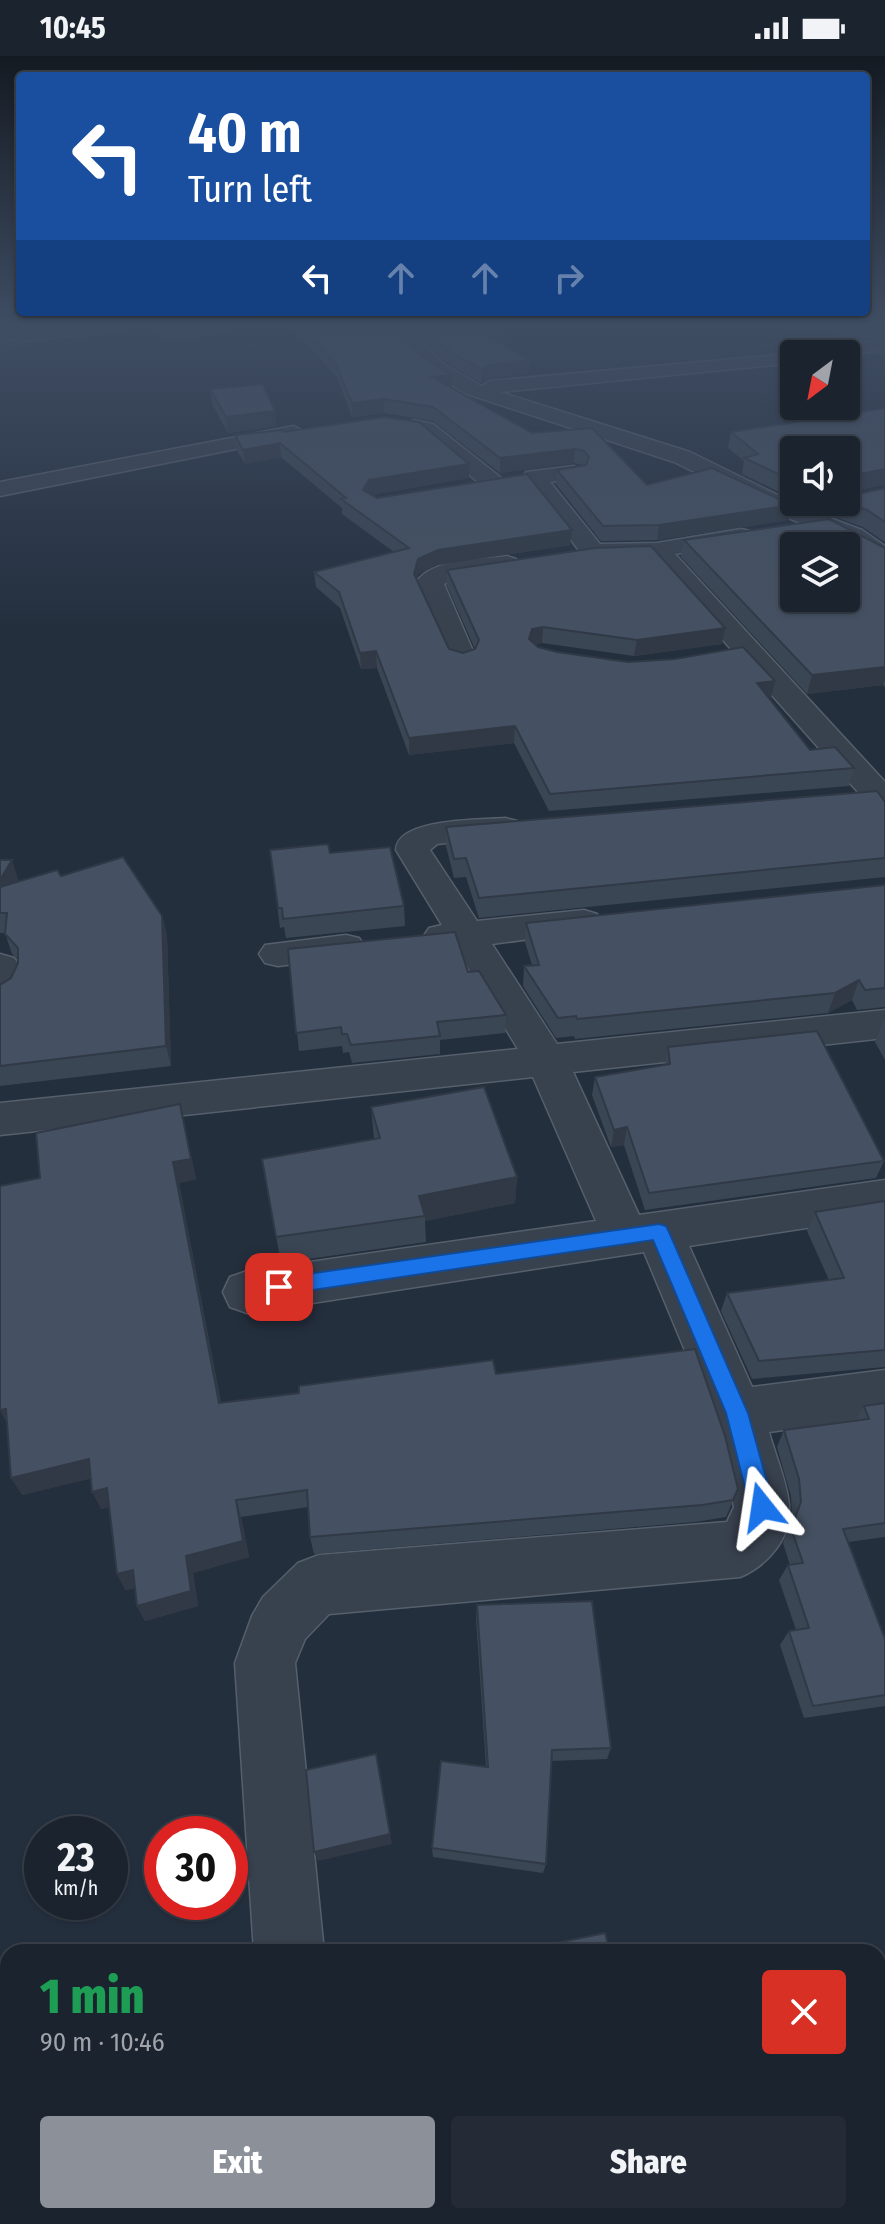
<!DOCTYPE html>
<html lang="en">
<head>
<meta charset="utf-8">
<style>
  :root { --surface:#1b232e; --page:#242b36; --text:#f1f3f6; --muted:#a0a4aa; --line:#39404a; --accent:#8c9099 }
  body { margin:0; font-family:"Fira Sans Condensed",sans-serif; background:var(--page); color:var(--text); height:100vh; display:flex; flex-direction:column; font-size:30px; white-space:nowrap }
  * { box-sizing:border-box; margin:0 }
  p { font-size:26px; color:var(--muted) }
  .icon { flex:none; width:44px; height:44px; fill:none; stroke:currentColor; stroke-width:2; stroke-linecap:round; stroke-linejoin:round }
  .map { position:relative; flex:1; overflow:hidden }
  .side { position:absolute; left:0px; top:1888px; width:886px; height:280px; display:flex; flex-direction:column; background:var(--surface); border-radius:24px 24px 0 0; box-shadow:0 2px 6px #0004,0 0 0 2px var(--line) }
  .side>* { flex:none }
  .banner { position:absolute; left:16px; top:16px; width:854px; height:244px; border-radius:8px; box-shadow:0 2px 6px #0004,0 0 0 2px var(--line); background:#1a4fa0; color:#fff; overflow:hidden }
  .needle { width:52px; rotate:212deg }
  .controls { position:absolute; left:780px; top:284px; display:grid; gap:16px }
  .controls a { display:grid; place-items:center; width:80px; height:80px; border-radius:8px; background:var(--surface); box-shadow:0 2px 6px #0004,0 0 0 2px var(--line); font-size:40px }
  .speed { position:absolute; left:24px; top:1760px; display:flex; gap:16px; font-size:40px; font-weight:700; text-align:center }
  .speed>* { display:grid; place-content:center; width:104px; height:104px; border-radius:50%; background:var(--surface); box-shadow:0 2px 6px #0004,0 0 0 2px var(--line); line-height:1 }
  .speed small { font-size:20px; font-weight:400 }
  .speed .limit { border:12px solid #d22; background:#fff; color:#111 }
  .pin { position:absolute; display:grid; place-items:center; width:68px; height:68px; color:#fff; margin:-34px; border-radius:16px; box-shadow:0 4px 12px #0006 }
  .me { position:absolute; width:88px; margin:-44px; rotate:345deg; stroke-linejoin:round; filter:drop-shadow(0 0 6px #0008) }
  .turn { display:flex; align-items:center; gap:28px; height:168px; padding:0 40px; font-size:36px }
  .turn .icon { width:104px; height:104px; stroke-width:2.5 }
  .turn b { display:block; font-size:56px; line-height:68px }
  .lanes { display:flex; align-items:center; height:76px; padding:0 40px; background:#0003; justify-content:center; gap:40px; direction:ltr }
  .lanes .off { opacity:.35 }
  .round { display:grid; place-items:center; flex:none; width:84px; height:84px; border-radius:8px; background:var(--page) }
  .summary { display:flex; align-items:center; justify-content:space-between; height:136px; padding:0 40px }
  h1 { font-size:48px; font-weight:800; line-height:60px; color:#1e9e55 }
  .button { display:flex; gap:16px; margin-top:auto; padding:16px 40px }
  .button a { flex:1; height:92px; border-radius:8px; background:var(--accent); color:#fff; font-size:32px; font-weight:800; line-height:92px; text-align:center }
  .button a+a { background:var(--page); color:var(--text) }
  .status { display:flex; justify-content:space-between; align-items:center; height:56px; padding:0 40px; background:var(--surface); direction:ltr }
  .status svg { height:22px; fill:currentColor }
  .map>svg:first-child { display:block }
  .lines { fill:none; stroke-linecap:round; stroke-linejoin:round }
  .minor-casing { stroke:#565f6c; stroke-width:3 }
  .minor { fill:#38414e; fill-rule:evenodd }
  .wall { fill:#3b4654 }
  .shaded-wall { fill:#303945 }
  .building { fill:#455162; stroke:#303945; stroke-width:2; fill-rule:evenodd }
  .route { fill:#1a73e8; stroke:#114b97; stroke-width:2 }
</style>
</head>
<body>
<div class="status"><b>10:45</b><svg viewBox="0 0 49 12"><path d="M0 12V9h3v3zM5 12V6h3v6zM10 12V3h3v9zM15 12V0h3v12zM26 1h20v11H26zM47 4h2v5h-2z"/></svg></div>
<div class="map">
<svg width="885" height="2168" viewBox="0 0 885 2168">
  <rect width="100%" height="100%" fill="#242f3e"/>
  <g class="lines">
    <defs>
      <g id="minor">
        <polygon points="77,269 132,269 123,274 0,288 0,278"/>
        <polygon points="388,269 406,269 444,308 481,330 490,325 801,297 794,298 794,307 500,336 690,396 804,452 862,474 885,490 885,509 876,506 844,484 788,462 674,406 464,337 422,310"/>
        <polygon points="885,283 885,293 846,300 817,298 826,292"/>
        <polygon points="414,364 433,368 500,421 503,426 500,431 484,431 419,377 407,374 404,370"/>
        <polygon points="294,370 305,376 301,380 0,440 0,426"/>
        <polygon points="574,410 585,417 582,422 550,426 600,488 657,487 741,473 750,475 753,480 750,485 675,498 885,726 885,756 873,753 650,502 584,501 523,421 526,416"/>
        <path d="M 507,500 L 516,503 L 520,508 L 516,513 L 458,522 L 444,528 L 476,602 L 472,608 L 462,611 L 452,608 L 417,525 C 434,502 481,504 507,500 Z"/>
        <path d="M 505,762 L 517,765 L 522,772 L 517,779 L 437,788 L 430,794 L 477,865 L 584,854 L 597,858 L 602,866 L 597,874 L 492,888 L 557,988 L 885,954 L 885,982 L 573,1016 L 639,1159 L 885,1124 L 885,1160 L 689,1190 L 752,1331 L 885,1314 L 885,1360 L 769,1376 C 775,1399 787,1425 789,1449 C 793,1481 767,1510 740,1521 L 329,1558 L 305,1583 L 295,1607 L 324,1896 L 254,1896 L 235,1607 L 252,1560 L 263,1541 L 298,1507 L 319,1499 L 727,1466 L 734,1451 L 711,1357 L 644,1196 L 247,1257 L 230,1251 L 223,1236 L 230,1221 L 247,1215 L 596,1165 L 533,1021 L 0,1079 L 0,1047 L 518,993 L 456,892 L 442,893 L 429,890 L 423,881 L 429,872 L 442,869 L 396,794 C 397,762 481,764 505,762 Z"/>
        <polygon points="346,879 359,882 365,891 359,900 278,910 265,907 259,898 265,889"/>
        <path d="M 0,898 L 14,902 L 23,914 C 22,933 19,943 0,948 Z"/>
        <polygon points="238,2160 316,2160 317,2168 239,2168"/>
      </g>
    </defs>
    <use href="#minor" class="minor-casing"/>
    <use href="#minor" class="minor"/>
  </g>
  <g class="wall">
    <polygon points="151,269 235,269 236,275 163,284"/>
    <polygon points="289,269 395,269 420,299 452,332 532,377 592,372 647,429 789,464 657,484 601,485 556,428 557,414 583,409 574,407 500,417 433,365 384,357 352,361 337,321"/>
    <polygon points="410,269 504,269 501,269 501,279 489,281 529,317 490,322 481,327 446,306"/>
    <polygon points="813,269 885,269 850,285"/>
    <polygon points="885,282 885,302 876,298 880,283"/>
    <polygon points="210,333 277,370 228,377 212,348"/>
    <polygon points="885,352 885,429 846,436 846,394 794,394 794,443 742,418 744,405 728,392 731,376"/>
    <polygon points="284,376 469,408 469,422 371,439 377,442 570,489 438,509 418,518 417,523 449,593 463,597 475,593 447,530 447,514 722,588 634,600 542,587 536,588 538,591 557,596 775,625 771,642 769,642 810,694 854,712 849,730 549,755 514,687 409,699 377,612 361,613 340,552 316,531 314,516 394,496 342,458 342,452 281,401 245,408 237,394 235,379"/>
    <polygon points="885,432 885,486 863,471 833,460 836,446 846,446"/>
    <polygon points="684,484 885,492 885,631 883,629 807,638 681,501"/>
    <polygon points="885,746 885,821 479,862 466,821 454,822 446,790 446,771"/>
    <polygon points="270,794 330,797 404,850 405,870 286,882 284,871 280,872"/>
    <polygon points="0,804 12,804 18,824 17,826 61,820 162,860 167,880 171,1010 0,1030 0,929 11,922 18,907 18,904 12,898 5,877 0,877"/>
    <polygon points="885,829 885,951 857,954 852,944 828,957 575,983 574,980 556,982 523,930 524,910 532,909 525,886 526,867"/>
    <polygon points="288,893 468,916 506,959 505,977 440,984 440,998 352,1007 349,996 343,997 342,990 299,995"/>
    <polygon points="883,966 885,966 885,1004 875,986"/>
    <polygon points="668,991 884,1105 876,1122 645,1154 624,1089 611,1091 592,1039 595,1021 665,1009"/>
    <polygon points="180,1048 196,1123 179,1127 221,1347 496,1318 738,1433 726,1461 695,1466 314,1498 310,1481 308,1451 241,1461 249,1501 193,1517 198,1550 145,1565 137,1550 135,1532 125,1534 109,1451 101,1453 91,1422 22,1439 7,1367 0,1354 40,1122"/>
    <polygon points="371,1051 517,1121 515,1147 425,1165 426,1186 281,1207 262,1103 374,1083"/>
    <polygon points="885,1145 885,1311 752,1323 721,1255 727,1237 829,1224 807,1175 815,1156"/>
    <polygon points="885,1347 885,1481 848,1486 885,1583 885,1650 804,1662 780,1589 789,1575 796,1574 779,1524 788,1509 790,1509 783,1487 792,1461 791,1440 777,1391 784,1374 856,1364 864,1350"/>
    <polygon points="477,1549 611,1692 607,1703 551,1705 546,1808 543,1817 433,1801 432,1792 486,1711 476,1563"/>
    <polygon points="699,2160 878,2160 885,2168 702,2168"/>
  </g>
  <g class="shaded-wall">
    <polygon points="0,269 38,269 38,270 0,275"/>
    <polygon points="181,269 235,269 236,275 163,284 161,271"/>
    <polygon points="487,269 504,269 501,269 501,279 472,284 472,271"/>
    <polygon points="874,269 885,269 885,281 850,285 853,271"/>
    <polygon points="25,285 26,293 0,296 0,288"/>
    <polygon points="530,304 529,317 490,322 481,327 481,313 490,309"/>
    <polygon points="452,319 452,333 432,321"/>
    <polygon points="384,343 384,357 352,361 352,347"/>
    <polygon points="275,355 277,370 228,377 226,361"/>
    <polygon points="280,387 281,401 245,408 243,394"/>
    <polygon points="575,393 574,407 500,417 500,402"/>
    <polygon points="469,408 469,422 370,439 363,434 369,424"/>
    <polygon points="885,413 885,429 846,436 846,431 849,420"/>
    <polygon points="792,449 789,464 657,484 659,469"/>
    <polygon points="572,474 570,489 438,509 418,518 414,533 414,518 418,503 438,494"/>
    <polygon points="543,571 542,587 532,589 529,583 532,573"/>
    <polygon points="725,572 722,588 634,600 637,584"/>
    <polygon points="376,595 377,612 361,613 360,597"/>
    <polygon points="885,611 885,622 883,629 807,638 812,619"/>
    <polygon points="775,625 771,642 753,644 757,627"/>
    <polygon points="515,670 514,687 409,699 409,682"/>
    <polygon points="12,804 18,824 2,853 0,847 0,824"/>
    <polygon points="162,860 167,880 171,1010 166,990"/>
    <polygon points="859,924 852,944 828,957 835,937"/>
    <polygon points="180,1048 196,1123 179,1127 224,1366 219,1347 173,1106"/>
    <polygon points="627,1071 624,1089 611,1091 614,1074"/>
    <polygon points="517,1121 515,1147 425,1165 425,1160 419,1140"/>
    <polygon points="6,1353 11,1372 0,1354"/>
    <polygon points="89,1403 98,1421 22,1439 11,1422"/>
    <polygon points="107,1432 116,1449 101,1453 92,1436"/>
    <polygon points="236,1444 241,1461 249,1501 193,1517 198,1550 145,1565 137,1550 186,1500"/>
    <polygon points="133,1514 141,1530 125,1534 117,1518"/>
    <polygon points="390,1778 392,1788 318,1805 314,1796"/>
    <polygon points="217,2160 227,2160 228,2168 217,2168"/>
  </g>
  <g class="building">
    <polygon points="159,269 181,269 161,271"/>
    <polygon points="300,269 395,269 420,299 452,319 432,321 532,377 592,372 647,429 712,412 792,449 659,469 603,470 557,414 586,409 589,401 584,395 575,393 500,402 433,351 384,343 352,347 336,308"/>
    <polygon points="422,269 487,269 472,271 530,304 490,309 481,313 446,293"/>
    <polygon points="847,269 874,269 853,271"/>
    <polygon points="22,281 25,285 0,288 0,283"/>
    <polygon points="263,328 275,355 226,361 210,333"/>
    <polygon points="885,352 885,413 849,420 847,427 846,394 794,394 794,425 744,402 758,398 731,376"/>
    <polygon points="384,361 419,366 469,408 369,424 363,434 377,442 527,418 572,474 438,494 418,503 414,518 449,593 463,597 475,593 479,584 447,514 595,492 651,490 725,572 637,584 543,571 532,573 529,583 538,591 557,596 628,606 675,603 743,591 775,625 757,627 810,694 835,691 854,712 550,738 515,670 409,682 376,595 360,597 339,536 314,516 409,492 341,443 346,442 280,387 243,394 235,379 283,374 284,376"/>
    <polygon points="885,432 885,466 867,454 845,446 846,446 846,441"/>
    <path d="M 829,463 L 885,492 L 885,611 L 812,619 L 684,484 ZM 794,490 L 846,490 L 846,542 L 794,542 Z"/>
    <polygon points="877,735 885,746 885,802 479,842 466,802 454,803 446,771"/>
    <polygon points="328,788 330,797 390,791 404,850 283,863 282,852 278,852 270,794"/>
    <polygon points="123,801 162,860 166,990 0,1010 0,929 11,922 18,907 18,892 5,878 7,857 0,857 0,831 57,814 61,820"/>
    <polygon points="0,804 12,804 0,824"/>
    <polygon points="885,829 885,932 865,934 859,924 835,937 577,963 576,960 558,962 524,910 539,909 526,867"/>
    <polygon points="455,876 468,916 479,915 506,959 437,966 440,980 351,989 347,978 342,978 341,971 296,977 288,893"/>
    <polygon points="817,975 884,1105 649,1137 627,1071 614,1074 595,1021 670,1008 668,991"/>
    <polygon points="484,1031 517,1121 419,1140 425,1160 276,1181 262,1103 380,1082 371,1051"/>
    <polygon points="180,1048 191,1103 173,1106 219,1347 299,1337 299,1330 493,1304 496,1318 695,1293 725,1380 738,1433 733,1444 702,1449 310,1481 307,1434 236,1444 243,1485 186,1500 191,1535 137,1550 133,1514 117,1518 107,1432 92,1436 89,1403 11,1422 6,1353 0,1354 0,1130 40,1122 36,1077"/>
    <polygon points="885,1145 885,1294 759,1305 727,1237 844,1222 815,1156"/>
    <polygon points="885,1347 885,1467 843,1473 885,1583 885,1639 813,1650 789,1575 809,1572 788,1509 803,1507 791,1472 801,1446 799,1423 784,1374 869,1363 864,1350"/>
    <polygon points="592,1545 611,1692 552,1694 546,1808 432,1792 441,1705 488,1711 477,1549"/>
    <polygon points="376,1698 390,1778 314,1796 306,1714"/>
    <polygon points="605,1877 610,1896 513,1896"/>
    <polygon points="878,2120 885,2136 885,2168 714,2168 712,2162 716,2160 878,2160"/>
    <rect x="23" y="2160" width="194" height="8"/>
    <polygon points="314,2160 449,2160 450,2168 316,2168"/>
  </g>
  <linearGradient id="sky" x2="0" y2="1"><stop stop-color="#141a22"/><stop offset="0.47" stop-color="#3f4d63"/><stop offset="1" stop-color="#3f4d63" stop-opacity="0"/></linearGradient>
  <rect width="885" height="572" fill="url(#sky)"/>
  <polygon class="route" points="659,1168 666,1170 669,1176 748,1357 774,1451 770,1459 762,1462 754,1459 750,1451 726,1357 653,1184 279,1239 272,1237 269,1231 272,1225 279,1222"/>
</svg>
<div class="controls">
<a><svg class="needle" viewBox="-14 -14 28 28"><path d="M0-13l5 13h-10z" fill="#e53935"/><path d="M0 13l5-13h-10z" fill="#a0a4aa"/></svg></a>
<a><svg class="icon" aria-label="sound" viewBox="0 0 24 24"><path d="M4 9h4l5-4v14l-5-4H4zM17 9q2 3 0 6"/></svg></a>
<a><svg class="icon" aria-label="layers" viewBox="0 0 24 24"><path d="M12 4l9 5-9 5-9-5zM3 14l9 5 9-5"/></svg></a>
</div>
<div class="speed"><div>23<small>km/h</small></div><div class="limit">30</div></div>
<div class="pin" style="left:279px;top:1231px;background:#d93025"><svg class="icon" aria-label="arrive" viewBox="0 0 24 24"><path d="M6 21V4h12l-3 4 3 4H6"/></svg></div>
<svg class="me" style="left:762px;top:1451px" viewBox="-20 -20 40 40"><path d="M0-17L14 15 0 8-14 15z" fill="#1a73e8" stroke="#fff" stroke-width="4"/></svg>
<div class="banner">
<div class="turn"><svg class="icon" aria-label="left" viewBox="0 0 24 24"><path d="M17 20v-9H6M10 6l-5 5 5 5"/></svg><div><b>40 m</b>Turn left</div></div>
<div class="lanes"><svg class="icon" aria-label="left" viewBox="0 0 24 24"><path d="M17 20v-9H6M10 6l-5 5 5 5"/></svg><svg class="icon off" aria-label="ahead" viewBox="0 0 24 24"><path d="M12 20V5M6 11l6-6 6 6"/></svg><svg class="icon off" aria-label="ahead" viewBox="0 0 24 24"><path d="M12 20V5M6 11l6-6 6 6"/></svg><svg class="icon off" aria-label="right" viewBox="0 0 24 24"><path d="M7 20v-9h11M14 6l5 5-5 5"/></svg></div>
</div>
<section class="side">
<div class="summary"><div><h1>1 min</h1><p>90 m · 10:46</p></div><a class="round" style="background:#d93025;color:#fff"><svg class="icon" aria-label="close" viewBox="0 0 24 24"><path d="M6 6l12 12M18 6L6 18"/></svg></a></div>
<div class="button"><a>Exit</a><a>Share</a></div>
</section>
</div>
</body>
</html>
